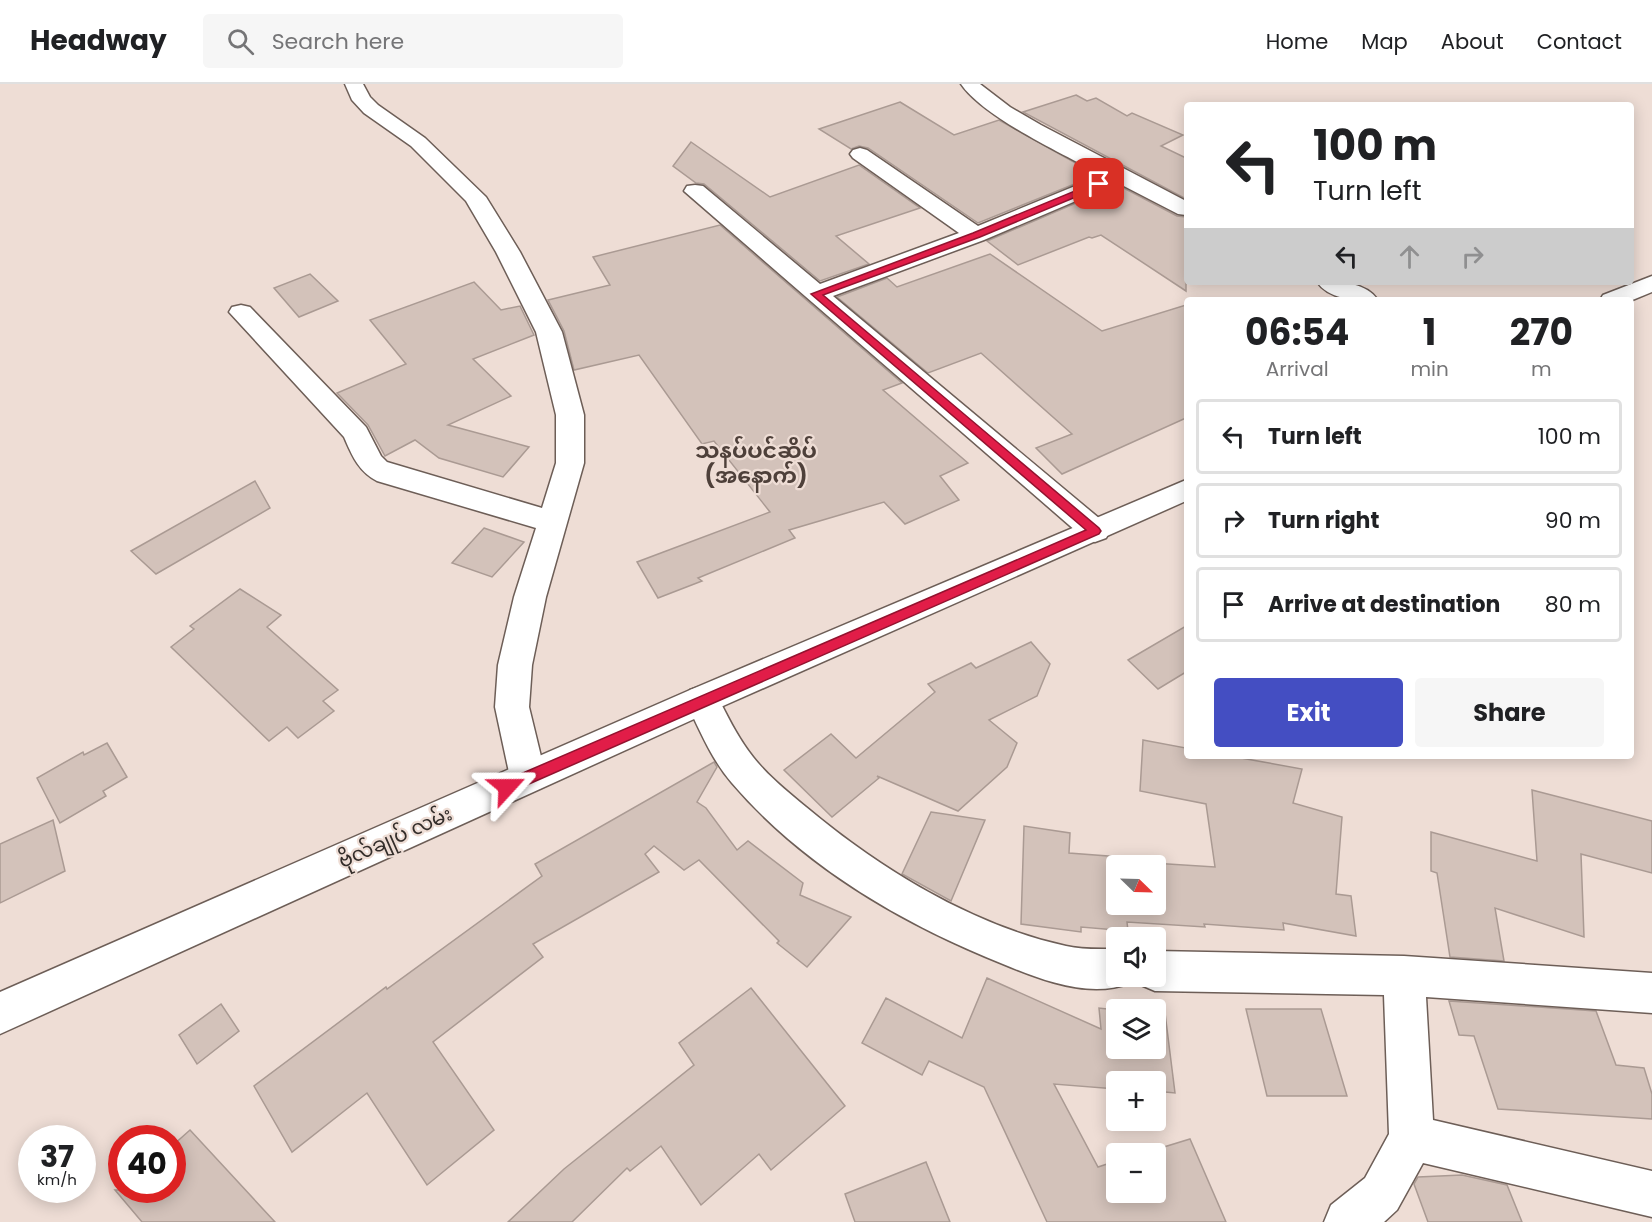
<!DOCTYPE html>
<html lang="en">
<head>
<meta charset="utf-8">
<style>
  :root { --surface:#fff; --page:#f6f6f6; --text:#202124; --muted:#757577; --line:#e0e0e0; --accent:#444ec2 }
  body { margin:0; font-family:Poppins,"Noto Sans Myanmar",sans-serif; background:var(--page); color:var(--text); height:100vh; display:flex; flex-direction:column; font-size:22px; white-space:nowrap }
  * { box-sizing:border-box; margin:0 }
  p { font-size:20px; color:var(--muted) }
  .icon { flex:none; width:33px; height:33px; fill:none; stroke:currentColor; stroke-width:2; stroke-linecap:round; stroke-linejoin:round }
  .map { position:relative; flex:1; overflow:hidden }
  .side { position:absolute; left:1184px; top:213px; width:450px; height:462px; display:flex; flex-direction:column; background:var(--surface); border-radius:6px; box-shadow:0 3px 15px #0003 }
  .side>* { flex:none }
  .guide { position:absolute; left:1184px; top:18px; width:450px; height:183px; border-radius:6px; box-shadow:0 3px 15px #0003; background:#fff; color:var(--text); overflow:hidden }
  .needle { width:39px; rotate:113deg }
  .fabs { position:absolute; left:1106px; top:771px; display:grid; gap:12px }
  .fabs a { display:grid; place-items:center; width:60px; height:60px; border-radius:6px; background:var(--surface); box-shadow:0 3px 15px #0003; font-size:30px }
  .speed { position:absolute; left:18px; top:1041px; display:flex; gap:12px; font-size:30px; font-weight:700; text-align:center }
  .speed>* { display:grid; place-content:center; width:78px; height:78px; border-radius:50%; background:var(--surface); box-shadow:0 3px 15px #0003; line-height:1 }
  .speed small { font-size:15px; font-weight:400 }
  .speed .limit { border:9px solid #d22; background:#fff; color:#111 }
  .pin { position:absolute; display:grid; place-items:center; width:51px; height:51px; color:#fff; margin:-26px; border-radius:12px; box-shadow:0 3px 9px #0006 }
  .me { position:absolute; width:66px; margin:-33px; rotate:66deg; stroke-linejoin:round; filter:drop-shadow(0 0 4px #0008) }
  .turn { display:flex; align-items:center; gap:21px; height:126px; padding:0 30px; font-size:27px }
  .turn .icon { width:78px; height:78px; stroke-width:2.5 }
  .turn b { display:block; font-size:42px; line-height:51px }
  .lanes { display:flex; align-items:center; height:57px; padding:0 30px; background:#0003; justify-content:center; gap:30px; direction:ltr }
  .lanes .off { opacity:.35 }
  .eta { display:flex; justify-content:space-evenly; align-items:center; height:102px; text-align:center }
  .eta b { font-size:36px; font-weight:700; line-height:42px }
  .action { display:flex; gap:12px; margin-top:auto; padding:12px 30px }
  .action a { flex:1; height:69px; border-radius:6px; background:var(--accent); color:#fff; font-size:24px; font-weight:700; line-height:69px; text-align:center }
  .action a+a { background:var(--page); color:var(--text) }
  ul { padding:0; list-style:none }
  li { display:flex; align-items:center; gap:18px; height:75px; margin:0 12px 9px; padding:0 18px; border:3px solid var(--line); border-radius:6px }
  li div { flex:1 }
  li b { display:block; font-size:22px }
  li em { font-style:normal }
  header { display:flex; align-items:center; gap:36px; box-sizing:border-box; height:84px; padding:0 30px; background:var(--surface); border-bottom:2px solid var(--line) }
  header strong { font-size:28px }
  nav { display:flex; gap:33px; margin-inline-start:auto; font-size:21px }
  .search { width:420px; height:54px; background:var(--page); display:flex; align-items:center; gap:15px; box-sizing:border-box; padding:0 21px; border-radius:6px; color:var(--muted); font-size:22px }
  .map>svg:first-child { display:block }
  .building { fill:#d3c2ba; stroke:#aa9a93; stroke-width:1.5; fill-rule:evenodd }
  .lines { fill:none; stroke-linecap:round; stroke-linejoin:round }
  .minor-casing { stroke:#6d5e57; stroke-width:3 }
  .tertiary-casing { stroke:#6d5e57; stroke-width:3 }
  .minor { fill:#fff; fill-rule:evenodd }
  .tertiary { fill:#fff; fill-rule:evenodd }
  .route { fill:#e11d48; stroke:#92132f; stroke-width:1.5 }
  .labels { text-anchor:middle; stroke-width:4.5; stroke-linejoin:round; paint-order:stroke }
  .street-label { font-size:20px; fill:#332d2a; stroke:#eeddd5 }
  .quarter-label { font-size:22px; font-weight:bold; fill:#4e403a; stroke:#eeddd5 }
</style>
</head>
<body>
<header>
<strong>Headway</strong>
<div class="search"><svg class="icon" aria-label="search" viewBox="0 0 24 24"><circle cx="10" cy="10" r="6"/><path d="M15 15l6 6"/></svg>Search here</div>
<nav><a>Home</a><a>Map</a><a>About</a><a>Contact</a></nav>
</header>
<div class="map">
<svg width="1652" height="1138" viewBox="0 0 1652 1138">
  <rect width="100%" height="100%" fill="#eeddd5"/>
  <g class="building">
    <polygon points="1076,11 1087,17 1096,14 1127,32 1132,29 1183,51 1161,62 1186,74 1186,115 1023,28"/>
    <polygon points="900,18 954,51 999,36 1097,91 978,139 868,64 859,62 851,65 819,45"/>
    <polygon points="691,58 770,113 859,81 920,124 836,152 869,180 820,197 704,100 696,99 673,82"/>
    <polygon points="1118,101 1177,132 1186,133 1186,207 1101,151 1092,154 1089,153 1018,181 987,157"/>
    <polygon points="720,141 902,299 883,306 968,379 940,392 959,416 905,440 884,418 789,446 795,454 698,494 702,497 658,514 637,478 770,428 714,357 702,360 639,271 574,286 564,247 548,216 610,201 593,173"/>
    <polygon points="990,170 1102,247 1186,221 1186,334 1062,390 1036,364 1072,350 981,269 928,289 837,213 887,194 897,203"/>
    <polygon points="310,190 338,217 299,233 274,204"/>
    <polygon points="474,198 501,226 520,222 534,251 473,275 511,312 448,341 529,363 503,393 439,374 415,356 385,372 368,341 337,309 406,280 370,236"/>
    <polygon points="255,397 270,424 156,490 131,467"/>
    <polygon points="484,444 524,458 492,493 452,479"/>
    <polygon points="240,505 281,531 267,543 338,606 323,617 334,627 298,654 287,643 269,657 171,563 194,545 190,542"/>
    <polygon points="1186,542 1186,588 1158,605 1128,576"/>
    <polygon points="1031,558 1050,580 1037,612 989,636 1017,659 1007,683 958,727 877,692 879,694 832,733 784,686 831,650 856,674 935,608 928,600 971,579 976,584"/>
    <path d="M 1143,656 L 1186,664 L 1186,672 L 1230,672 L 1302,685 L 1293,719 L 1342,733 L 1336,810 L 1351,812 L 1356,852 L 1283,839 L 1284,846 L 1204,840 L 1205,843 L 1127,838 L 1128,847 L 1081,843 L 1081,848 L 1021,840 L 1024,742 L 1070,749 L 1069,769 L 1121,773 L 1121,777 L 1215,783 L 1206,720 L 1140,707 ZM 1116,782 L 1155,782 L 1155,820 L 1116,820 Z"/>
    <polygon points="107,659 127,693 103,707 106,712 60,739 37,694 83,668 84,671"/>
    <polygon points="714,678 717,683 697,718 706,724 737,766 748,757 803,799 800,811 851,833 807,883 777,859 779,857 699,776 684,786 654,762 645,770 659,788 533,860 543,873 433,958 494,1046 427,1101 367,1009 292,1068 254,1002 386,903 387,905 542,792 535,780"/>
    <polygon points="1532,706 1652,737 1652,789 1581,770 1584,853 1495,824 1504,877 1450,873 1437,789 1431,787 1431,748 1537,777"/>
    <polygon points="931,728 985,736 951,817 902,790"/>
    <polygon points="53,736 65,787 0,819 0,760"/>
    <polygon points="987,894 1101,945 1099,924 1116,926 1116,964 1155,964 1155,928 1165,929 1175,1009 1155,1007 1155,998 1116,998 1116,1005 1054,1000 1098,1083 1116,1077 1116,1108 1155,1108 1155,1070 1141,1070 1190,1055 1226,1138 1047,1138 984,1003 929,977 922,991 862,959 886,914 962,954"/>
    <polygon points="751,904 845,1022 771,1086 759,1070 701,1121 661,1062 630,1087 627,1084 572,1138 508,1138 564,1085 694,981 679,959"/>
    <polygon points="1449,917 1596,927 1616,981 1644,984 1652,1010 1652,1035 1498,1025 1474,952 1459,951"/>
    <polygon points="221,920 239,947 197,980 179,951"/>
    <polygon points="1246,925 1321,925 1347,1012 1267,1012"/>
    <polygon points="190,1046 275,1138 142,1138 115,1106 172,1106 172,1062"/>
    <polygon points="926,1078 950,1138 855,1138 845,1110"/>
    <polygon points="1462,1091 1507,1101 1522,1138 1428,1138 1414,1100 1418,1093"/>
  </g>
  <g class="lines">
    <defs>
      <g id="minor">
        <path d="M 345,0 L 363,0 L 370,13 L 378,21 L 425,54 L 486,113 L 520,168 L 562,248 L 584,331 L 584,379 L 546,513 L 532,581 L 529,623 L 546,693 L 541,704 L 528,708 L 515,704 L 510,693 L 495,623 L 498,581 L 514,513 L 536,444 L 377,397 C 358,387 352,371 344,353 L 229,228 L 232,223 L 241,221 L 250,223 L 366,343 L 381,372 L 387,378 L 542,424 L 556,379 L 556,331 L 536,248 L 496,168 L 466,117 L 411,62 L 364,29 L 352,16 Z"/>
        <path d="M 961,0 L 980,0 L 1010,23 L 1041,41 L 1186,117 L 1186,131 L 1178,130 L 1118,99 L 984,156 L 833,212 L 1106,440 L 1110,447 L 1106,454 L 1095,458 L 1084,454 L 684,107 L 687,102 L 695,101 L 703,102 L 820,200 L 959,149 L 853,74 L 850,70 L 853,66 L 860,64 L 867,66 L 978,142 L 1102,91 C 1065,71 983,33 961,0 Z"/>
        <path d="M 1317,198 C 1338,198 1365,197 1378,216 C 1358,216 1330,217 1317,198 Z"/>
        <path d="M 702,602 L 714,606 C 726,629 737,653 753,673 C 768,692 788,708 806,723 C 880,785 971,841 1066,862 C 1082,866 1100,865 1116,865 L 1116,892 L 1133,892 L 1130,899 C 1090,915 1041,896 1003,880 C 903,840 803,782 732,699 C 711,675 699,644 685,616 L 690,606 Z"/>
        <polygon points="1155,867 1404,872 1652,889 1652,929 1426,913 1433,1036 1652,1087 1652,1133 1423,1079 1397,1126 1384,1138 1324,1138 1331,1121 1365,1094 1389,1050 1384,911 1155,907 1141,901 1137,892 1155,892"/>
      </g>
      <g id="tertiary">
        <polygon points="1652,192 1652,208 1630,217 1600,216 1603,211"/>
        <polygon points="1186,396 1186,417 714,626 0,950 0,908 690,606"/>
      </g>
    </defs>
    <use href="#minor" class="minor-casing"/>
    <use href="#tertiary" class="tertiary-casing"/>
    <use href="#minor" class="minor"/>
    <use href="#tertiary" class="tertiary"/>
  </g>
  <polygon class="route" points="1099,97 1104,100 1102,102 980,153 823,211 1099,444 1101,447 1099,450 513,707 507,709 502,707 500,703 502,698 1086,446 811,210 973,149"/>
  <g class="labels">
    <g class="street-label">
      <text transform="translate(395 753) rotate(-24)" y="7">ဗိုလ်ချုပ် လမ်း</text>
    </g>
    <g class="quarter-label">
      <text x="756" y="374">သနပ်ပင်ဆိပ်<tspan x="756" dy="25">(အနောက်)</tspan></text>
    </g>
  </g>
</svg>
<div class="fabs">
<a><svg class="needle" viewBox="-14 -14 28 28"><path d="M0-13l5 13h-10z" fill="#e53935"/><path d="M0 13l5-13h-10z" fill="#757577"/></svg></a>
<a><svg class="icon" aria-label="sound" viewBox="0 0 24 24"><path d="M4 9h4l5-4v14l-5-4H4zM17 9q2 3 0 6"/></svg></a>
<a><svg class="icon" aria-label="layers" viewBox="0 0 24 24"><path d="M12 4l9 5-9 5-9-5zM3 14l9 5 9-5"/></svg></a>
<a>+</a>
<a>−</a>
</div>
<div class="speed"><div>37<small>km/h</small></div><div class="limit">40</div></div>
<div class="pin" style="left:1099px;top:100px;background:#d93025"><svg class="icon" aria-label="arrive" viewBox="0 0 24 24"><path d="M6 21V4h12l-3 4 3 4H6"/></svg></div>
<svg class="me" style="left:507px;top:703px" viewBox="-20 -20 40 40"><path d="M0-17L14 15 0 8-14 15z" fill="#e11d48" stroke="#fff" stroke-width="4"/></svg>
<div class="guide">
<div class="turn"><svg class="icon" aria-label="left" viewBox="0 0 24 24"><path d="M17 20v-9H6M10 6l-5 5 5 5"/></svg><div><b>100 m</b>Turn left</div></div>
<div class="lanes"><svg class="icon" aria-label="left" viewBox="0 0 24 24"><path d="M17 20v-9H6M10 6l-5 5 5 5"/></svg><svg class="icon off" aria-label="ahead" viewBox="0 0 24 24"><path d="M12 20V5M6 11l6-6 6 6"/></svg><svg class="icon off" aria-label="right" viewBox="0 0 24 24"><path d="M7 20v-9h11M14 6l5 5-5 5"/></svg></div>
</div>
<section class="side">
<div class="eta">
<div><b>06:54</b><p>Arrival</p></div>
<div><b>1</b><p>min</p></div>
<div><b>270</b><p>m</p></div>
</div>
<ul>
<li><svg class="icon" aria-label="left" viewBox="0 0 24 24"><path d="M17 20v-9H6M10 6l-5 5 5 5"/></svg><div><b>Turn left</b></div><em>100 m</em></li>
<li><svg class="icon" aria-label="right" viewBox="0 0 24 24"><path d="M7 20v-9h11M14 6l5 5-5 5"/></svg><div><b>Turn right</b></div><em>90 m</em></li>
<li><svg class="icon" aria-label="arrive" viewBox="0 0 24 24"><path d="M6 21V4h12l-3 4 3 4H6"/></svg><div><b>Arrive at destination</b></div><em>80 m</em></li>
</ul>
<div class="action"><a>Exit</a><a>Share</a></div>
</section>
</div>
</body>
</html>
